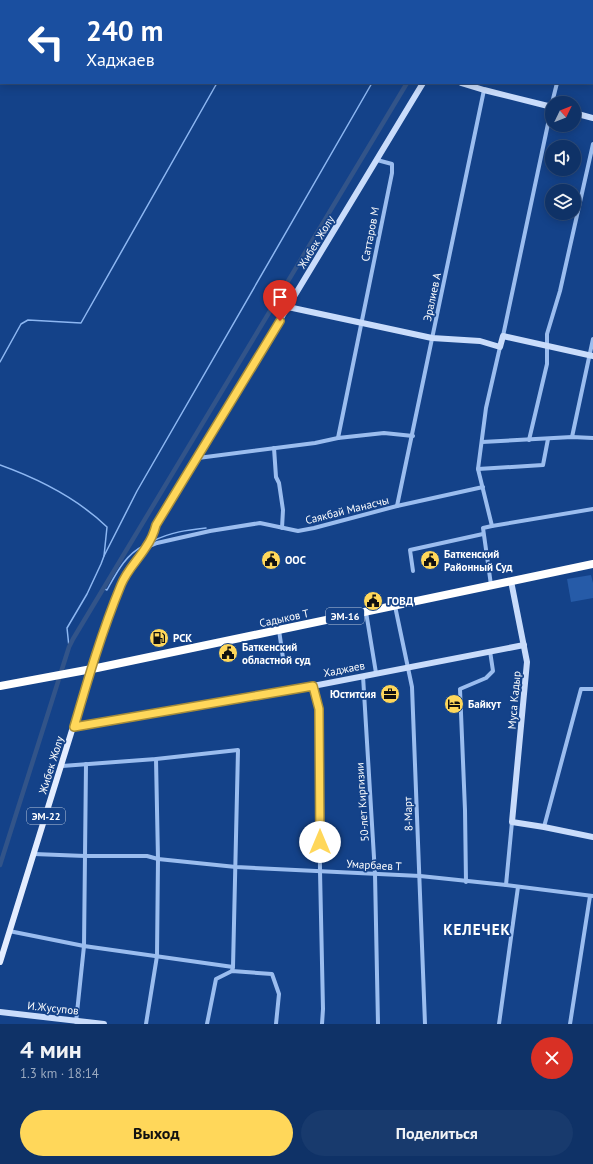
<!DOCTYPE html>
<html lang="ru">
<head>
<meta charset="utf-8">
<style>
  :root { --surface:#0f3267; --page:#183a6d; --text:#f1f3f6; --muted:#9baac0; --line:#2f4d7b; --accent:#ffd75a }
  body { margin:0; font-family:"PT Sans",sans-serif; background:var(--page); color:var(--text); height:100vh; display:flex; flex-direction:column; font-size:15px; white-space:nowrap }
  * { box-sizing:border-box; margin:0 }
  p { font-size:13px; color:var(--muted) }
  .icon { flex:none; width:22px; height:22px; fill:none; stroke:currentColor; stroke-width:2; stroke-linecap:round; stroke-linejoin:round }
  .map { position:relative; height:1024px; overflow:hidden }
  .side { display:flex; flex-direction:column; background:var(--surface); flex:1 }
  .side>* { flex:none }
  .hud { position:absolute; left:0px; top:0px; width:593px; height:84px; box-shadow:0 2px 10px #0003,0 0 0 1px var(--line); background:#1a4fa0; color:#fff; overflow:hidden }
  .needle { width:26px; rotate:47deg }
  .controls { position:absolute; left:545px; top:96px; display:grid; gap:8px }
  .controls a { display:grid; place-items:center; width:36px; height:36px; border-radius:50%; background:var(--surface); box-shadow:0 2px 10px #0003,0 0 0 1px var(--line); font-size:20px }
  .pin { position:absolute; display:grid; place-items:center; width:34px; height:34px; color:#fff; margin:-41px -17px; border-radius:50% 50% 50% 0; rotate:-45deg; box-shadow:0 0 4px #0007 }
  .pin .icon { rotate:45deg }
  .me { position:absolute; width:44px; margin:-22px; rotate:0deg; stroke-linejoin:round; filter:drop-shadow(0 0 3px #0008) }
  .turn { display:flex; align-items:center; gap:14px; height:84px; padding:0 20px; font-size:18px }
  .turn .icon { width:52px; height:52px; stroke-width:2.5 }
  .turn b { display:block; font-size:28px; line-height:34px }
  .round { display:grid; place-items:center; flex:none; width:42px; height:42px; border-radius:21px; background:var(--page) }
  .overview { display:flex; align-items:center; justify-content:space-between; height:68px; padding:0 20px }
  h1 { font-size:24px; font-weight:700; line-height:30px }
  .action { display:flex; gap:8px; margin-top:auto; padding:8px 20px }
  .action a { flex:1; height:46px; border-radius:24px; background:var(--accent); color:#111; font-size:16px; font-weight:700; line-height:46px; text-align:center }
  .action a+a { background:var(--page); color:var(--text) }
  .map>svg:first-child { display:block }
  .green { fill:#265ba8 }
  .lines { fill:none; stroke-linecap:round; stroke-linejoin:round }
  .stream { stroke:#8db7f2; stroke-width:1.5 }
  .canal { stroke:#325489; stroke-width:4.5 }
  .street { stroke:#9bbdef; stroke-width:4 }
  .secondary { stroke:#c9dcfb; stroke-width:6 }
  .primary { stroke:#e4edff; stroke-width:6 }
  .highway { stroke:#fff; stroke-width:8 }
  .route-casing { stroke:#a68c3a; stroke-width:10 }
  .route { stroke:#ffd75a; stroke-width:7 }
  .labels { text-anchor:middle; stroke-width:3.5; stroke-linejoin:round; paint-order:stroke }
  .shield { fill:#144289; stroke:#b8c6dc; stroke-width:1 }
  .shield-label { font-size:10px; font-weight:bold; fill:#fff }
  .street-label { font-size:11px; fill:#fff; stroke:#144289 }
  .poi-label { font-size:11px; font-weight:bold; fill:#fff; stroke:#144289; text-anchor:start }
  .district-label { font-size:15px; font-weight:bold; letter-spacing:1px; fill:#fff; stroke:#144289 }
</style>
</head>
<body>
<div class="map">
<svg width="593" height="1024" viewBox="0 0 593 1024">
  <rect width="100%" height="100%" fill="#144289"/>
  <polygon class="green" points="591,575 593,583 593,598 571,602 567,579"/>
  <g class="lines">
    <g class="stream">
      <polyline points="264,1 265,0"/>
      <polyline points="421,1 422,0"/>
      <polyline points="0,362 21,324 28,320 81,323 217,83"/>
      <path d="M 0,465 C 39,479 77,498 107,527 L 104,556 L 101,564 L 87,594 L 67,628 L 69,647"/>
      <path d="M 153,541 C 171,532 187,530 206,528"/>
      <polyline points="104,556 137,491 372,83"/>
      <path d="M 103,588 L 107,590 C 116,574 125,555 143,546"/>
    </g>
    <g class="canal">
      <polyline points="456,1 456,0"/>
      <polyline points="0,865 69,647 73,639 407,83"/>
    </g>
    <g class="street">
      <polyline points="578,1 578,0"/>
      <polyline points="552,103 557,83"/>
      <polyline points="503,336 552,105"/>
      <polyline points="572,437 593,339"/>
      <polyline points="338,438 392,173 392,164 377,160"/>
      <polyline points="529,440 547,364 547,334 560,291 593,144"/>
      <polyline points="482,442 572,437 593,438"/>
      <polyline points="274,448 276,477 279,483 283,510 282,528"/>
      <polyline points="198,458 315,443 338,438 384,433 413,436"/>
      <polyline points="478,469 543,465 548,439"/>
      <polyline points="397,506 484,90"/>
      <polyline points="492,526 593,509"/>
      <polyline points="145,548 157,543 210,531 260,523 298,531 314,528 397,506 483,487"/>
      <polyline points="413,571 410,550 483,534"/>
      <polyline points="491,585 483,528 492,526 478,469 486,408 500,347"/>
      <polyline points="395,606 412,687 425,1024"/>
      <polyline points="366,612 376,673"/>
      <polyline points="279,630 283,658"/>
      <polyline points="363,676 375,874 378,1024"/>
      <polyline points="313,686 319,709 320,871 323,1009 322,1024"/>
      <polyline points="62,766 156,759 238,750 233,967 232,971"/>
      <polyline points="544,827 581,689 593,689"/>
      <polyline points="34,854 85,856 147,856 158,859 236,867 420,876 506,885 593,896"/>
      <polyline points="466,882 465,810 460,689 486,678 493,671 490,651"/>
      <polyline points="506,885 512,822"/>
      <polyline points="9,931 84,946 233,967"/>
      <polyline points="76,1022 84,946 86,764"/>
      <polyline points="146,1024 157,956 158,859 156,759"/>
      <polyline points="207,1024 216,979 232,971 272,974 279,994 276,1024"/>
      <polyline points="499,1024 518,887"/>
      <polyline points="570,1024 590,896"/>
    </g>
    <g class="secondary">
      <polyline points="473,1 473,0"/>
      <polyline points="461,83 484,90 552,107"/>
      <polyline points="574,113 593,118"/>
      <polyline points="288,307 432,338 480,341 500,347 503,336 593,356"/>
      <polyline points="511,581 527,662 512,822 544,827 593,837"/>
      <polyline points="91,669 121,584 132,564 145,548 152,537 156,525 423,83"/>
      <polyline points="74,727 313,686 524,645"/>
      <polyline points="0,1012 104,1024"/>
    </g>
    <polyline class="primary" points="0,962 91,669"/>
    <polyline class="highway" points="0,686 97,668 593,564"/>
  </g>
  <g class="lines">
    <defs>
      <path id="route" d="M 280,321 L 156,525 C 154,533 151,540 146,547 C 138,560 127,570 121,585 C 102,631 88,679 74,727 L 313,686 L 319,709 L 320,842"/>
    </defs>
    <use href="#route" class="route-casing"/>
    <use href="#route" class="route"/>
  </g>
  <defs>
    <symbol id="civic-disc" viewBox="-11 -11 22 22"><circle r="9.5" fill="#ffd75a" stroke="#144289"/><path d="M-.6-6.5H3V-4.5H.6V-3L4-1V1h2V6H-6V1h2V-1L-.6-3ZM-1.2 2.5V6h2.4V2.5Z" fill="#111"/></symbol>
    <symbol id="fuel-disc" viewBox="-11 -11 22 22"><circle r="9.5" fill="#ffd75a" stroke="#144289"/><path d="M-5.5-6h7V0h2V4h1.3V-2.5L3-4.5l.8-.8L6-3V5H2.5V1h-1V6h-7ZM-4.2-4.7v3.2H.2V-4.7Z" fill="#111"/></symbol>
    <symbol id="office-disc" viewBox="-11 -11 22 22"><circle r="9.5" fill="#ffd75a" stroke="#144289"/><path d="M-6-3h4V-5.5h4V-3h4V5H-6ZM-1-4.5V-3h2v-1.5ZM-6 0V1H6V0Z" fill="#111"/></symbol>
    <symbol id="hotel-disc" viewBox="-11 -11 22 22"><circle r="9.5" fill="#ffd75a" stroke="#144289"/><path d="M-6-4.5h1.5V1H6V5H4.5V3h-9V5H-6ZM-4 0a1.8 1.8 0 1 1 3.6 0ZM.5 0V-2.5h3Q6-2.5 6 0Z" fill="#111"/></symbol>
  </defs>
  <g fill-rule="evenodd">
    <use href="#civic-disc" x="260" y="549" width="22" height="22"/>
    <use href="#civic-disc" x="419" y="549" width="22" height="22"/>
    <use href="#civic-disc" x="362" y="590" width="22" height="22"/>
    <use href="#fuel-disc" x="148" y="627" width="22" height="22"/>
    <use href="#civic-disc" x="217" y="642" width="22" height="22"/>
    <use href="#office-disc" x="379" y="683" width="22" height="22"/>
    <use href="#hotel-disc" x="443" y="693" width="22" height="22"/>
  </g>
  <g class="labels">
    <g class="shield">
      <rect x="326" y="608" width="38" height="16" rx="3"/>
      <rect x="27" y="808" width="38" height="16" rx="3"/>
    </g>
    <g class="shield-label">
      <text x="345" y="620">ЭМ-16</text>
      <text x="46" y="820">ЭМ-22</text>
    </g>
    <g class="street-label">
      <text transform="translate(370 234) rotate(-79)" y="4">Саттаров М</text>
      <text transform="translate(316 242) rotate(-59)" y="4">Жибек Жолу</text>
      <text transform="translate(432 297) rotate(-78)" y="4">Эралиев А</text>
      <text transform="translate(347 510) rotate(-14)" y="4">Саякбай Манасчы</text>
      <text transform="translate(284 618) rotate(-12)" y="4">Садыков Т</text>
      <text transform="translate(344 669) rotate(-11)" y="4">Хаджаев</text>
      <text transform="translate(514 700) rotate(-85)" y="4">Муса Кадыр</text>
      <text transform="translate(51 765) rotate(-73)" y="4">Жибек Жолу</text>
      <text transform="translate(362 802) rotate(-94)" y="4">50-лет Киргизии</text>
      <text transform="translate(408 814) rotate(-92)" y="4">8-Март</text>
      <text transform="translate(374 865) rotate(3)" y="4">Умарбаев Т</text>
      <text transform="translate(53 1008) rotate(6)" y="4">И.Жусупов</text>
    </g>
    <g class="poi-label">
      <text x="444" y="558">Баткенский<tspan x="444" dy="13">Районный Суд</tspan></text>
      <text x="285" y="564">ООС</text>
      <text x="387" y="605">ГОВД</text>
      <text x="173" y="642">РСК</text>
      <text x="242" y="651">Баткенский<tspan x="242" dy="13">областной суд</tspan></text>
      <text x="376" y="698" text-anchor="end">Юститсия</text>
      <text x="468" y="708">Байкут</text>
    </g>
    <g class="district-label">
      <text x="477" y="935">КЕЛЕЧЕК</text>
    </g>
  </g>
</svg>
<div class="controls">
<a><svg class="needle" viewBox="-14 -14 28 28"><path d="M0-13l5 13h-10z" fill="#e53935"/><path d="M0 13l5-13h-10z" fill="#9baac0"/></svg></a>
<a><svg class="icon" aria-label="sound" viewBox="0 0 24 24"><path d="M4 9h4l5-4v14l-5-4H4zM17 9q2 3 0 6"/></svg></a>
<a><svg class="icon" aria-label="layers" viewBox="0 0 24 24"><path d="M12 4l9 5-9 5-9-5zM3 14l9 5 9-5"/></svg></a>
</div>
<div class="pin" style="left:280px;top:321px;background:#d93025"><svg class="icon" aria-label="arrive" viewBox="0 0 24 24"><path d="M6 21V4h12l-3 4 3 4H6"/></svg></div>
<svg class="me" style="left:320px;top:842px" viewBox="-20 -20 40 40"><circle r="19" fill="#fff"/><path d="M0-13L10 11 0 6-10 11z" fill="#ffd75a"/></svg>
<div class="hud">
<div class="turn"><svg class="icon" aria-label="left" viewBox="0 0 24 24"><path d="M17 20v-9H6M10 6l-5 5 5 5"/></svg><div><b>240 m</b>Хаджаев</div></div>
</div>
</div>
<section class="side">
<div class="overview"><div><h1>4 мин</h1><p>1.3 km · 18:14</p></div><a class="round" style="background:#d93025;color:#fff"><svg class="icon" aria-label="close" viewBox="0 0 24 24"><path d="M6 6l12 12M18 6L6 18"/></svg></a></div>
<div class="action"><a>Выход</a><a>Поделиться</a></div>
</section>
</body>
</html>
